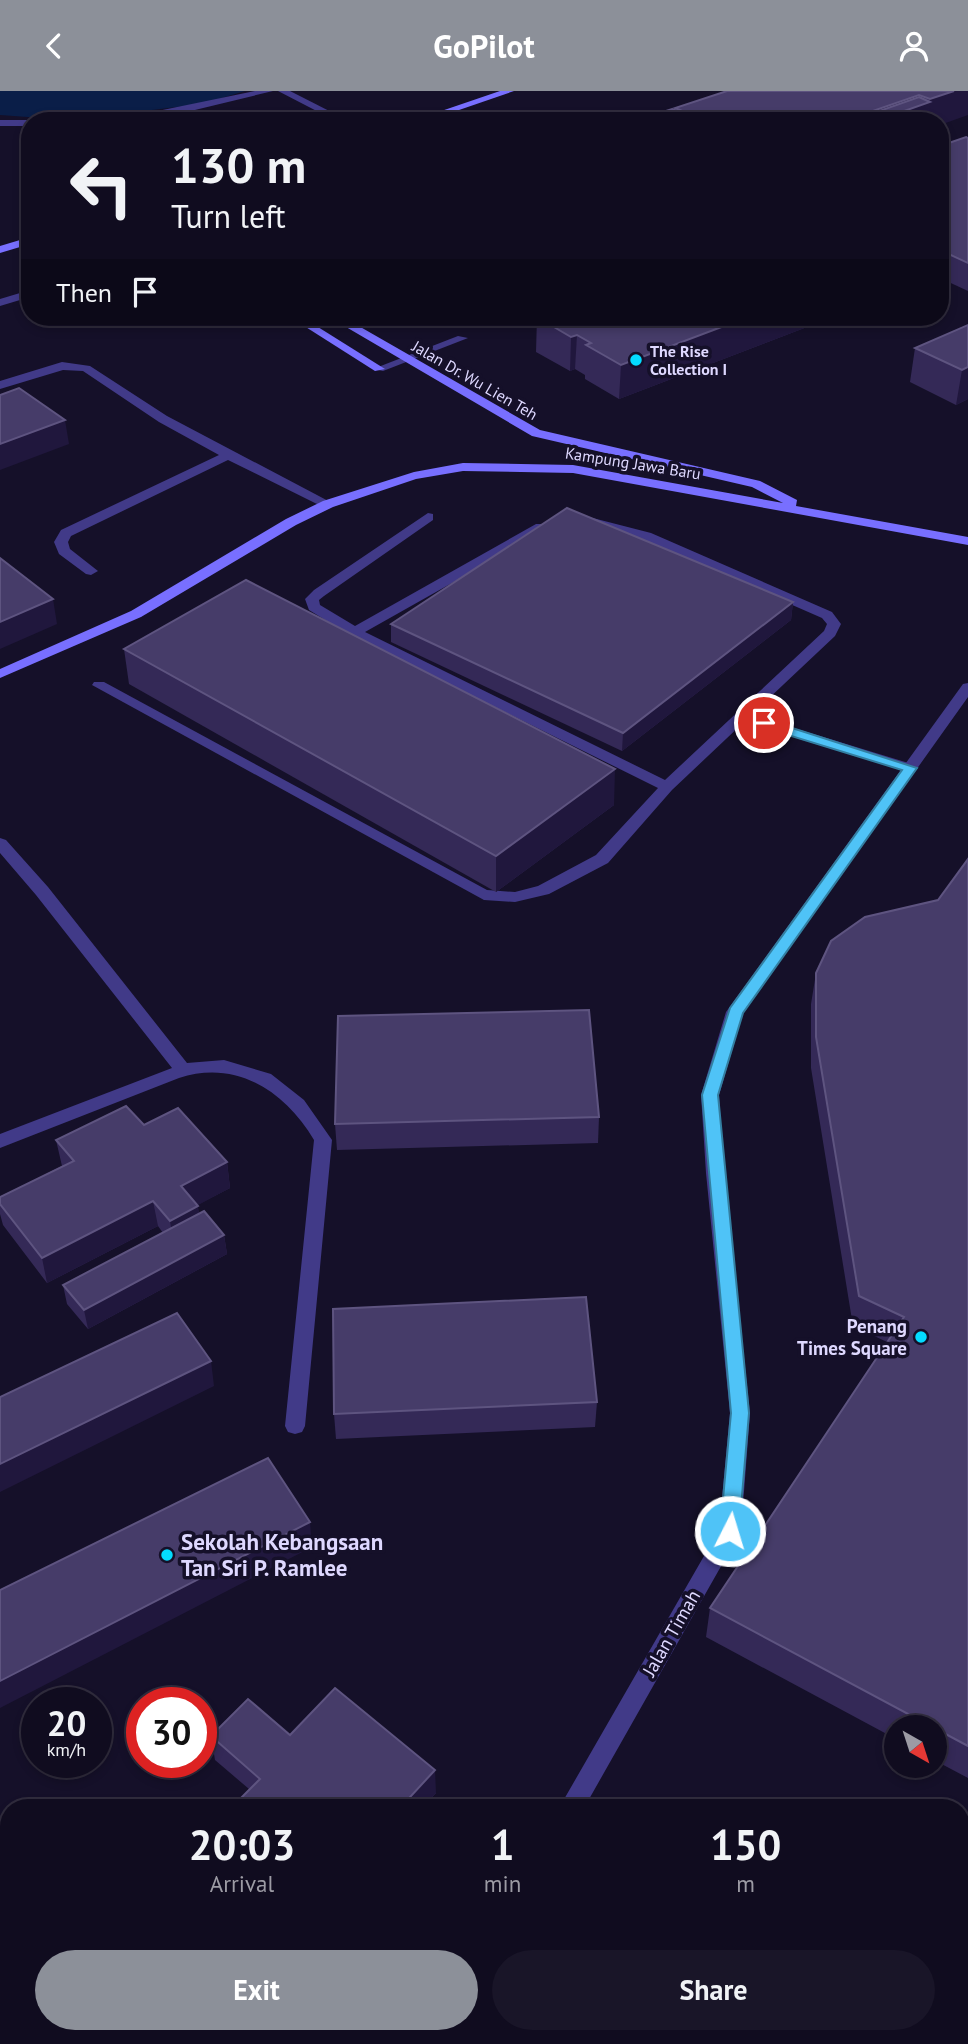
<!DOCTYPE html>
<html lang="en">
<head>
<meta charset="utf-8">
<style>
  :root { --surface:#100c1f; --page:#191528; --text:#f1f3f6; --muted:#9c9ba4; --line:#302c3d; --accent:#8c9099 }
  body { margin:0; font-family:"PT Sans",sans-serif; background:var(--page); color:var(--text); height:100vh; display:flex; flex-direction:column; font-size:26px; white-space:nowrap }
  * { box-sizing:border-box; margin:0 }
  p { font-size:23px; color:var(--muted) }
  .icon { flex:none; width:38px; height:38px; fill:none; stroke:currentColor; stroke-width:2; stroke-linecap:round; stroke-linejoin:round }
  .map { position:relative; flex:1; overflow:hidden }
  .side { position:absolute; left:0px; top:1708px; width:970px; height:245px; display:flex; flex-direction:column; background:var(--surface); border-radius:28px 28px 0 0; box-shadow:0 4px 10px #0003,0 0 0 2px var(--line) }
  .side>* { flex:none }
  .top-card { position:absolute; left:21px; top:21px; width:928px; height:214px; border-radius:28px; box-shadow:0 4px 10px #0003,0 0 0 2px var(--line); background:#100c1f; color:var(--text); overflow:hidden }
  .needle { width:46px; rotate:141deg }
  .tools { position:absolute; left:884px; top:1624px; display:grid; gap:14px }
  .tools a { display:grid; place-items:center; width:63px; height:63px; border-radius:50%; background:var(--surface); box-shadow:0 4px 10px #0003,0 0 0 2px var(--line); font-size:35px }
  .speed { position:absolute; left:21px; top:1596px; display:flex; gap:14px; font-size:35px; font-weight:700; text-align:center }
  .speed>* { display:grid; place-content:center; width:91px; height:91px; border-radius:50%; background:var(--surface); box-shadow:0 4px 10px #0003,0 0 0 2px var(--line); line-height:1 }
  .speed small { font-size:18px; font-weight:400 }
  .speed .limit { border:10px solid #d22; background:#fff; color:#111 }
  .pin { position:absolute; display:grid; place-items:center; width:60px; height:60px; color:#fff; margin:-30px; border:4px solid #fff; border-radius:50%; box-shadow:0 2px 7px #0007 }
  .me { position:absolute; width:77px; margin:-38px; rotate:5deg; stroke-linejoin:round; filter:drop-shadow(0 0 5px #0008) }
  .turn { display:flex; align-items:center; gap:24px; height:147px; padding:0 35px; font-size:32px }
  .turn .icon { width:91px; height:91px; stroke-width:2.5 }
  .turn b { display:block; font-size:49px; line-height:60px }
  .then { display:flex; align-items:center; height:66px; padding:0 35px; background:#0003; gap:14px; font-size:26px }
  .eta { display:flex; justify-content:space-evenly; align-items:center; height:119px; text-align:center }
  .eta b { font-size:42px; font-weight:700; line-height:49px }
  .primary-button { display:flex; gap:14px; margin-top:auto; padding:14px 35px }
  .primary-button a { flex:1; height:80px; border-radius:42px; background:var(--accent); color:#fff; font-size:28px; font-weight:700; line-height:80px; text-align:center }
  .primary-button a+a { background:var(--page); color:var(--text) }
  header { display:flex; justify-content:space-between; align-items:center; height:91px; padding:0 35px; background:var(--accent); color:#fff; font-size:32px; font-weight:700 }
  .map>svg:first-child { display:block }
  .water { fill:#0a1e48 }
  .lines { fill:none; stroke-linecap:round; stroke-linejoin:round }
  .lane { fill:#413a88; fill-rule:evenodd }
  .street { fill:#413a88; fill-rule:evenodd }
  .secondary { fill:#786fff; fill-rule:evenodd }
  .wall { fill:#342957 }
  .shaded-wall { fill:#20173d }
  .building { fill:#463c69; stroke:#5e5480; stroke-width:2 }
  .route { fill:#4fc3f7; stroke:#337fa1; stroke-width:2 }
  .poi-dot { fill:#04dbff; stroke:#151029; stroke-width:2.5 }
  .labels { text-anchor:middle; stroke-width:7; stroke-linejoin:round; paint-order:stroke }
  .far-poi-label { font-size:16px; font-weight:bold; fill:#ded8ff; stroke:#151029; text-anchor:start }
  .far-street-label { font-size:16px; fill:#ded8ff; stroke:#151029 }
  .poi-label { font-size:19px; font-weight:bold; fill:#ded8ff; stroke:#151029; text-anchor:end }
  .street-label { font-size:19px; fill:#ded8ff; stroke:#151029 }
  .near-poi-label { font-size:23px; font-weight:bold; fill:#ded8ff; stroke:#151029; text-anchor:start }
</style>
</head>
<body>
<header><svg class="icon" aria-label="back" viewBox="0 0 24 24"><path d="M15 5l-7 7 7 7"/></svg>GoPilot<svg class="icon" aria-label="person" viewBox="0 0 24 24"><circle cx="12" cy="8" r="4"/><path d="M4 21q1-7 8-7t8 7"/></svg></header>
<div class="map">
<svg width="968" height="1953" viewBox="0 0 968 1953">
  <rect width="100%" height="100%" fill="#151029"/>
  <polygon class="water" points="0,0 245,0 202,13 69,29 0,24"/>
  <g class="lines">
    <g class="lane">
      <polygon points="255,0 273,0 170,25 109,30"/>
      <polygon points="278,0 290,0 345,28 336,30"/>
      <polygon points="0,29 30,29 33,30 30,30 30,35 0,35"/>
      <polygon points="30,199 30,206 0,215 0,208"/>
      <polygon points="458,245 468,247 383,280 373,278"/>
      <polygon points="62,271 90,275 167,325 334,413 333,416 323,416 228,369 71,445 68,451 70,458 98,480 91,484 86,483 59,463 54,451 61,439 219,364 159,331 83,280 63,279 0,298 0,290"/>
      <polygon points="428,422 433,423 433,429 324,505 319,509 320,514 355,535 536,433 546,433 546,439 365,541 665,689 824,540 827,533 822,527 641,448 575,428 581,424 651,442 832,521 841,533 835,545 751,624 915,674 918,677 915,680 905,680 744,631 672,699 608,772 549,803 515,811 484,809 92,594 94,591 104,591 487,799 515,801 538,795 596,764 658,697 350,544 309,519 305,508 314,499"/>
      <path d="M 0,747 L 6,749 L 48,796 L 187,972 L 224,969 L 271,983 L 304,1009 L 332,1049 L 305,1335 L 302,1341 L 295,1343 L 288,1341 L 285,1335 L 314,1049 C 285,1000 236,968 179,987 L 0,1057 L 0,1043 L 172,977 L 36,804 L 0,762 Z"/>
    </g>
    <g class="street">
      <polygon points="968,592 968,606 743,922 719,1004 724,1082 750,1322 741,1440 584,1717 559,1717 719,1439 730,1322 706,1082 701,1004 726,921 963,593"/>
      <polygon points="388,1944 418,1944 414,1953 384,1953"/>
      <polygon points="640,1944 675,1944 679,1953 644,1953"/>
    </g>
    <g class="secondary">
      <polygon points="500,0 514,0 427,30 412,30"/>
      <polygon points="30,146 30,153 0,162 0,155"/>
      <polygon points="290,226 302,226 385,278 375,280"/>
      <polygon points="329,226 343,226 540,339 760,390 797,409 796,415 968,446 968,454 573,382 463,380 416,388 333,416 296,434 141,526 0,587 0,578 131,520 286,428 323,410 414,381 463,372 573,374 783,412 752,396 532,345"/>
    </g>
  </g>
  <g class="wall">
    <polygon points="968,0 940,30 641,30 644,29 644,27 675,19 675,17"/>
    <polygon points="968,47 968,200 940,187 940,55"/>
    <polygon points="537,226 833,226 619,308 585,288 585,284 575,278 570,280 536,261"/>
    <polygon points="968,234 968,308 956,314 910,291 915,257"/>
    <polygon points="793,511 791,529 622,660 391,551 391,533"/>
    <polygon points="124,558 614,714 496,801 129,593"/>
    <polygon points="968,768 968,1687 934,1669 934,1636 896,1636 896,1648 706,1546 710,1517 887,1251 853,1235 811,977 811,913 816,882 938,809"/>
    <polygon points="599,1026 598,1052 337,1059 335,1033"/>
    <polygon points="144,1034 227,1071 230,1097 197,1114 199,1122 224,1144 227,1163 88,1238 67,1213 63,1194 163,1142 158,1135 47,1192 3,1134 0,1123 0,1106 62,1075 56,1049"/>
    <polygon points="597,1311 595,1336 336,1348 334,1323"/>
    <polygon points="290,1644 436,1702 422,1717 231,1717 249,1698 215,1669 211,1645"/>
  </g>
  <g class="shaded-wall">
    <polygon points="954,0 968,0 968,24 940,34 940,30 927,30 930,8"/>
    <polygon points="919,4 917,15 930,11 927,30 844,30"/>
    <polygon points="748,226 833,226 619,308 621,274"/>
    <polygon points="577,244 575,278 570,280 571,246"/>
    <polygon points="968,276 968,308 956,314 962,279"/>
    <polygon points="65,329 69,353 0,379 0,353"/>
    <polygon points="53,508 57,533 0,558 0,531"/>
    <polygon points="793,511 791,529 622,660 623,642"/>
    <polygon points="615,678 614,714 496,801 496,765"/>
    <polygon points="227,1071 230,1097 185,1121 181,1095"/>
    <polygon points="153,1110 158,1135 47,1192 42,1167"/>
    <polygon points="198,1115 202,1141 174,1156 170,1130"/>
    <polygon points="224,1144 227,1163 88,1238 84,1219"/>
    <polygon points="211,1270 214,1295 0,1401 0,1373"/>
    <polygon points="310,1431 312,1456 0,1617 0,1590"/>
    <polygon points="435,1679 436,1702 422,1717 400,1717"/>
    <polygon points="191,1944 215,1944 207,1953 183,1953"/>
  </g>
  <g class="building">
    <polygon points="727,0 954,0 930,8 919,4 844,30 675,30 692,24 675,17"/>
    <polygon points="919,6 930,11 876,30 851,30"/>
    <polygon points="672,18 689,25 675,30 654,30 649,27 644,27"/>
    <polygon points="649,27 654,30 641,30"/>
    <polygon points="966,46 968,47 968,172 940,159 940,55"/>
    <polygon points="537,226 748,226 621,274 586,254 591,252 577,244 571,246"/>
    <polygon points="968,234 968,276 962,279 915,257"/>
    <polygon points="19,297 65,329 0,353 0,304"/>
    <polygon points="567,417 793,511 623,642 391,533"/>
    <polygon points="0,467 53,508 0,531"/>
    <polygon points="246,489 615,678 496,765 124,558"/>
    <polygon points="968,768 968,1655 710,1517 904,1226 859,1205 816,946 816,882 831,850 865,826 938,809"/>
    <polygon points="589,919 599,1026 335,1033 338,925"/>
    <polygon points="126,1015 144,1034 178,1017 227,1071 181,1095 198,1115 170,1130 153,1110 42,1167 0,1113 0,1106 74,1070 56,1049"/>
    <polygon points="204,1120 224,1144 84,1219 63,1194"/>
    <polygon points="586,1206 597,1311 334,1323 333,1218"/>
    <polygon points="177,1222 211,1270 0,1373 0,1306"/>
    <polygon points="268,1367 310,1431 0,1590 0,1499"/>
    <polygon points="335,1597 435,1679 400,1717 231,1717 260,1688 211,1645 248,1608 290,1644"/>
    <polygon points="9,1944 191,1944 183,1953 0,1953"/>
  </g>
  <polygon class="route" points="764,628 917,677 743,922 718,1004 749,1322 739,1440 737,1446 730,1448 723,1446 720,1440 731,1322 702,1004 730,917 902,679 759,635 759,630"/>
  <g class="poi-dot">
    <circle cx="636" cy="269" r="7"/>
    <circle cx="921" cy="1246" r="7"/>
    <circle cx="167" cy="1464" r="7"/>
  </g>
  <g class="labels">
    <g class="far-poi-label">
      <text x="650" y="266">The Rise<tspan x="650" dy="18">Collection I</tspan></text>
    </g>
    <g class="far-street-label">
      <text transform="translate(475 289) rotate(30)" y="6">Jalan Dr. Wu Lien Teh</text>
      <text transform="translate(633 372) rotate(9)" y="6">Kampung Jawa Baru</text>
    </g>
    <g class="poi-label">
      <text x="907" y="1242">Penang<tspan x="907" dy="22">Times Square</tspan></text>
    </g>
    <g class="street-label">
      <text transform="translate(671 1542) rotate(-60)" y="7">Jalan Timah</text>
    </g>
    <g class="near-poi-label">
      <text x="181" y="1459">Sekolah Kebangsaan<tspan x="181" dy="26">Tan Sri P. Ramlee</tspan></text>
    </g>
  </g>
</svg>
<div class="tools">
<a><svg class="needle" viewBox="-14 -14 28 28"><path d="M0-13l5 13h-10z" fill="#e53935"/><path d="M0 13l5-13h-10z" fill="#9c9ba4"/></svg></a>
</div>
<div class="speed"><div>20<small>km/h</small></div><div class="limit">30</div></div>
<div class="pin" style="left:764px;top:632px;background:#d93025"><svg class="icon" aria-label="arrive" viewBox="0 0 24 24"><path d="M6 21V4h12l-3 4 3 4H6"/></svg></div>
<svg class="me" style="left:730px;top:1440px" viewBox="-20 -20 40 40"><circle r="17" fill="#4fc3f7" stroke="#fff" stroke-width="3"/><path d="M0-11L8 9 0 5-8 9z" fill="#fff"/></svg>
<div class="top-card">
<div class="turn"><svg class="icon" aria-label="left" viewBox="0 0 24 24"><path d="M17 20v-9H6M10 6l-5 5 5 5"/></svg><div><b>130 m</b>Turn left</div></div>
<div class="then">Then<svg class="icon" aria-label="arrive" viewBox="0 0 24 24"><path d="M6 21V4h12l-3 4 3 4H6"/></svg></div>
</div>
<section class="side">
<div class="eta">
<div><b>20:03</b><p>Arrival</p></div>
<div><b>1</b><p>min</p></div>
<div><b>150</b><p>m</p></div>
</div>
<div class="primary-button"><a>Exit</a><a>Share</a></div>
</section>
</div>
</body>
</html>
